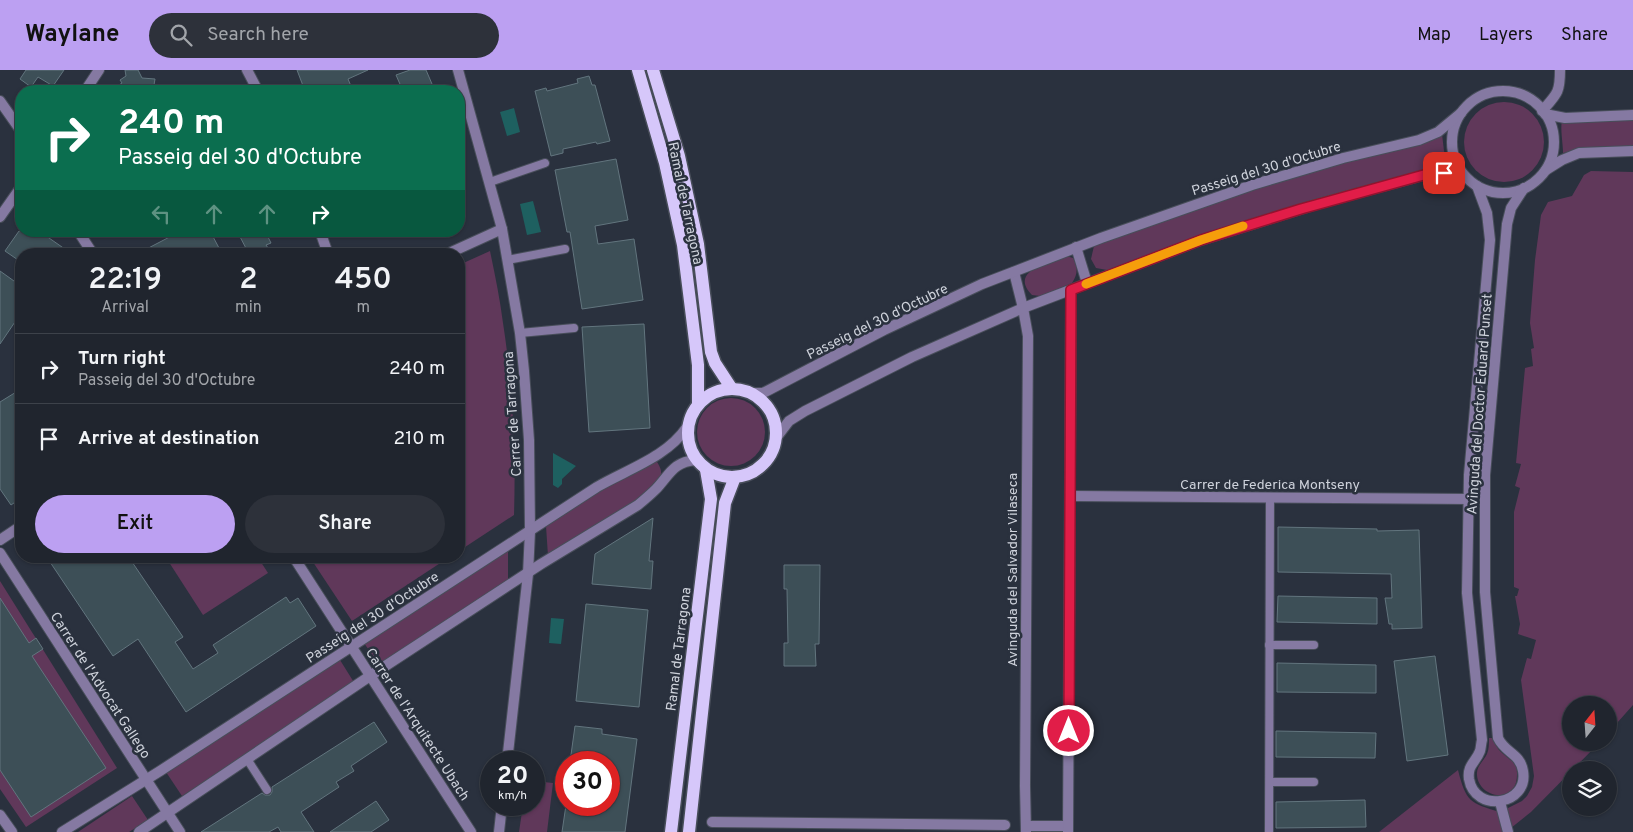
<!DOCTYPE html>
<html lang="en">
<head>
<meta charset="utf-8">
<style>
  :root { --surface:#20252e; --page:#2d313a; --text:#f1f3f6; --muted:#a2a5aa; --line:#3d424a; --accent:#bca0f2 }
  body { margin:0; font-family:Overpass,sans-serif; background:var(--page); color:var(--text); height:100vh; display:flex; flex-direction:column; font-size:19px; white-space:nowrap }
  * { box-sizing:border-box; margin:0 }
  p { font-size:16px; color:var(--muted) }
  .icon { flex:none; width:28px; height:28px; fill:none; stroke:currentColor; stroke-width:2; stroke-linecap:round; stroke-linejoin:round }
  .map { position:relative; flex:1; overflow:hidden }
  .sheet { position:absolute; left:15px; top:178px; width:450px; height:315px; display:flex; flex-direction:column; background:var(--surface); border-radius:20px; box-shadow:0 1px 4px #0004,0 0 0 1px var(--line) }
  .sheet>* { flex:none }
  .hud { position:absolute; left:15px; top:15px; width:450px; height:152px; border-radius:20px; box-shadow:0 1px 4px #0004,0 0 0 1px var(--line); background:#0b6e4f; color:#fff; overflow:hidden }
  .needle { width:32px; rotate:17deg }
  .tools { position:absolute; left:1562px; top:626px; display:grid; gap:10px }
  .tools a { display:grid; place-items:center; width:55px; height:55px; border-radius:50%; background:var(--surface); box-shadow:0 1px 4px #0004,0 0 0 1px var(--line); font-size:25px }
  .speed { position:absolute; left:480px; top:681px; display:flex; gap:10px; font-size:25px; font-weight:700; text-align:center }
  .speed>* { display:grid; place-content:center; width:65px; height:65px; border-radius:50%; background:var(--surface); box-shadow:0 1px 4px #0004,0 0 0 1px var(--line); line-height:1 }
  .speed small { font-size:12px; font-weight:400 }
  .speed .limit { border:8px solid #d22; background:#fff; color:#111 }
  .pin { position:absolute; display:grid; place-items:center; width:42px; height:42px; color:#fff; margin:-21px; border-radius:10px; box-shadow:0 2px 8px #0006 }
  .me { position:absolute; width:55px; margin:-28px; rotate:0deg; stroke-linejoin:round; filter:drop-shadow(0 0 4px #0008) }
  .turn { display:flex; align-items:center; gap:18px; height:105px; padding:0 20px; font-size:22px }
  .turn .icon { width:65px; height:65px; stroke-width:2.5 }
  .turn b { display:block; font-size:35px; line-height:42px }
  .lanes { display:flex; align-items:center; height:48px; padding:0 20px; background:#0003; justify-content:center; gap:25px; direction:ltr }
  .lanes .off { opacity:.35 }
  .eta { display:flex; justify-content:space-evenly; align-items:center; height:85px; text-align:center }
  .eta b { font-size:30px; font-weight:600; line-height:35px }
  .primary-button { display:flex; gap:10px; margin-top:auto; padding:10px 20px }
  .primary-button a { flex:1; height:58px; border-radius:30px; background:var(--accent); color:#111; font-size:20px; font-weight:600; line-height:58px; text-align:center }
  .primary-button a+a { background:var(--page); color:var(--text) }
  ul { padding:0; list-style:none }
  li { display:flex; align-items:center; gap:15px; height:70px; padding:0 20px; border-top:1px solid var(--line) }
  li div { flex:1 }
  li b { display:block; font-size:19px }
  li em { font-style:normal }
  header { display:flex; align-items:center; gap:30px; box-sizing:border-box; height:70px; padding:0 25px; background:var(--accent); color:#111 }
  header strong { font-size:24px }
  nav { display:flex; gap:28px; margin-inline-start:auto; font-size:18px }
  .search { width:350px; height:45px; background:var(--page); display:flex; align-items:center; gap:12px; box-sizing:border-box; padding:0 18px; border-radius:28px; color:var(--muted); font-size:19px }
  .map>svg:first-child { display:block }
  .green { fill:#60385a }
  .water { fill:#1e6060 }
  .building { fill:#3d4f57; stroke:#62757e }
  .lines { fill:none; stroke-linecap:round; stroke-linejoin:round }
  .service-casing { stroke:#484e5a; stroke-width:10 }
  .pedestrian-casing { stroke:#484e5a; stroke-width:12 }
  .minor-casing { stroke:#484e5a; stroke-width:12 }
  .primary-casing { stroke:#484e5a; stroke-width:15 }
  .service { stroke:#8579a2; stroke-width:8 }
  .pedestrian { stroke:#8579a2; stroke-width:10 }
  .minor { stroke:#8579a2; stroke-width:10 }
  .primary { stroke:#d6c7fa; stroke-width:12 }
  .route-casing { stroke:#92132f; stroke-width:12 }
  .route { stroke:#e11d48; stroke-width:9 }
  .slow { stroke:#f59e0b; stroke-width:9 }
  .labels { text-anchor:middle; stroke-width:5; stroke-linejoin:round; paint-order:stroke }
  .street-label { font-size:14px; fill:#ced2db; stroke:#2a313e }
</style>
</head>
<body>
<header>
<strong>Waylane</strong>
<div class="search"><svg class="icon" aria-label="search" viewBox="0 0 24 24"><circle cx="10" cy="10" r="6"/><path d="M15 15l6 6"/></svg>Search here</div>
<nav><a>Map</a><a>Layers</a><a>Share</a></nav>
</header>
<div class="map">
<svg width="1633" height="762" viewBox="0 0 1633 762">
  <rect width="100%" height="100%" fill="#2a313e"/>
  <g class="green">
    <circle cx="1504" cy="72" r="40"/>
    <path d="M 1633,49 L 1633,76 L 1592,77 L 1563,83 C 1563,74 1560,58 1562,51 Z"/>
    <polygon points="1442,64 1444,81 1448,96 1445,99 1319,129 1242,152 1107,200 1096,198 1091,189 1094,176 1099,172 1221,129 1311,101"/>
    <path d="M 1591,101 L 1633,102 L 1633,635 L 1609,662 L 1609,635 L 1571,635 L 1571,672 L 1599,673 L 1531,742 L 1506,762 L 1379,762 L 1458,700 C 1466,732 1470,733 1500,742 L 1522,731 L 1527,726 L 1532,717 L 1534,706 L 1521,610 L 1527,588 L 1531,589 L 1536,570 L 1518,564 L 1520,554 L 1515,526 L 1517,526 L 1519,519 L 1514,517 L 1514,442 L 1520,418 L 1515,416 L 1521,394 L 1516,393 L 1525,298 L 1533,296 L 1531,279 L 1534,278 L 1530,253 L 1535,190 L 1541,145 L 1548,132 L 1572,126 L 1584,105 Z"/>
    <path d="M 490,181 C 495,205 500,229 503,253 C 513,317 516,381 514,445 L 459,481 L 459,195 Z"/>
    <path d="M 1066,186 L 1073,188 C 1078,197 1078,204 1072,213 L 1040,226 L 1032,225 C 1008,201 1050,192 1066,186 Z"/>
    <circle cx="731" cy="362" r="34"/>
    <path d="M 656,390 C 658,394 662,399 661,404 C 658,425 569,473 548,486 L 546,456 L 602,420 Z"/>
    <polygon points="508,480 508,512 380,596 364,573"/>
    <polygon points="165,486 257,486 268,503 203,545"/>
    <polygon points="309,486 451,486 352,551"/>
    <polygon points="0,511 117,698 26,757 0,719"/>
    <polygon points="340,590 355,614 182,726 166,702"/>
    <path d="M 1489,668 L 1492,668 C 1494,672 1497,678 1500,681 C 1509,690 1518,692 1517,705 C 1517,709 1516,714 1514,717 C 1503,733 1478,723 1477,705 C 1476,696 1484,691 1487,684 C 1489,679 1489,674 1489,668 Z"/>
    <polygon points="534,711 553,713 547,762 519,762 523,735 534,735"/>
    <polygon points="132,726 148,750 129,762 78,762"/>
  </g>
  <g class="water">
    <polygon points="514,38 520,62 507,66 500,42"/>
    <polygon points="533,131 541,162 527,165 520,134"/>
    <polygon points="553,383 576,396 562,409 562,414 558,418 553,415"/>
    <polygon points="551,548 564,549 561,574 549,573"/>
  </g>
  <g class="building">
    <polygon points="26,0 64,0 53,16 38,7 31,17 20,9"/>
    <polygon points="125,0 138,0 142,8 155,9 153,21 110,21 122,13 120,10 126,6"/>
    <polygon points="297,0 368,0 348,9 353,21 305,21"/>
    <polygon points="410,0 426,0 435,21 403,21 396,5"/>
    <polygon points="589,6 592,15 595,15 610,71 597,74 596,72 563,79 563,83 551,86 535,21 546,18 547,21 578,13 577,9"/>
    <polygon points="616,89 628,150 595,156 598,174 634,169 643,230 582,239 570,162 567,162 555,100"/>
    <polygon points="19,161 39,161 72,184 21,184 21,192 5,181"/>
    <polygon points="181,161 210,161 219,178 210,183 208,179 197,184 137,184"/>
    <polygon points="237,161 265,161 271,173 266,175 268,178 258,184 249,184"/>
    <polygon points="0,201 21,216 21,243 0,274"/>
    <polygon points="644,254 650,358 589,362 582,257"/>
    <polygon points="21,319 21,428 11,435 0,419 0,332"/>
    <polygon points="653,448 649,491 653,491 651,519 592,514 595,484"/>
    <polygon points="1278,457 1377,459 1377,461 1419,460 1422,558 1392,559 1392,554 1389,554 1385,528 1392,528 1391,504 1278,502"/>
    <polygon points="46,486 114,486 117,492 128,486 183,567 175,572 193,599 218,583 213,575 286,527 290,533 298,528 316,556 186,642 138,569 113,586"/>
    <polygon points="784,495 820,495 819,574 815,574 816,596 784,596 784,573 788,573 787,519 784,519"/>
    <polygon points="1278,526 1377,528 1377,554 1277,552"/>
    <polygon points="0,528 29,573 36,568 43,579 32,586 106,698 31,747 0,700"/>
    <polygon points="586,534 648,540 639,637 576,631"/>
    <polygon points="1435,586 1448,685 1407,691 1394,591"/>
    <polygon points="1277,593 1376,595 1376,623 1277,622"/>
    <polygon points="374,652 387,672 351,696 354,701 336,712 339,717 301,742 314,762 281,762 278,757 269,762 201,762 262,723 265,725 270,725 272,722 272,717"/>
    <polygon points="575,656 602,659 602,664 637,669 625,762 562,762 566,735 609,735 609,692 570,692"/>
    <polygon points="1276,661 1376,663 1375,688 1276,687"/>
    <polygon points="1365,730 1366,757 1276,758 1276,732"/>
    <polygon points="376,731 389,750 371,762 330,762"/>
  </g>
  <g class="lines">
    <defs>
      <g id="service">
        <polyline points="490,112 545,93"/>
        <polyline points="507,190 565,179"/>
        <polyline points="520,263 574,258"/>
        <polyline points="1269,575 1314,575"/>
        <polyline points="247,689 267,720"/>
        <polyline points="1270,712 1314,712"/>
        <polyline points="1269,762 1270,427"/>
      </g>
      <polyline id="pedestrian" points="712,752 1005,755"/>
      <g id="minor">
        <polyline points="247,0 258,21"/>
        <polyline points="458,0 502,159 520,263 524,301 529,370 530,461 528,504 507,692"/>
        <polyline points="85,21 99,0"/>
        <circle cx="1503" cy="72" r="51"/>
        <polyline points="0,31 21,61"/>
        <path d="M 1542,41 C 1557,24 1560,23 1560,0"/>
        <polyline points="1545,44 1565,48 1633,45"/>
        <polyline points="1546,100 1562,90 1579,83 1633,81"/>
        <path d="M 1477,116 L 1487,143 L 1490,170 L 1469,405 L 1467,523 L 1482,670 C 1481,673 1481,678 1480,681 C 1476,692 1467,695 1469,709 C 1475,744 1529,735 1523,701 C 1520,683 1505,683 1498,668 L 1485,522 L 1485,405 L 1507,154 L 1511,138 L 1524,118"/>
        <polyline points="0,147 21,117"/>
        <polyline points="78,161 93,184"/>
        <polyline points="320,161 328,184"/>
        <polyline points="1076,177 1087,213"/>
        <polyline points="447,184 502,159"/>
        <polyline points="1014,202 1023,238 1028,266 1025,716 1026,762"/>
        <polyline points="752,323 763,323 884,260 982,214 1101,168 1252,115 1343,88 1419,70 1438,62 1461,43"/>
        <polyline points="776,368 789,351 805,341 912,287 1023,238 1201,170 1317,134 1431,103 1444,103 1465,107"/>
        <polyline points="1070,426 1470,429"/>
        <polyline points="0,470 21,456"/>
        <polyline points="0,483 180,762"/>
        <polyline points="293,486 471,762"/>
        <polyline points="1500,732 1508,762"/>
        <polyline points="0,745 12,762"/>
        <polyline points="1026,756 1068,756"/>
        <path d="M 62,762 L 160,701 L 597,417 C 628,399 667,387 687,357"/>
        <path d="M 139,762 L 370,606 L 541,494 L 638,435 C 644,430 650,425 656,419 C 670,404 673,392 696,390"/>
        <polyline points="499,762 502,735"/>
        <polyline points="1068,762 1071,220"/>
      </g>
      <g id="primary">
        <polyline points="638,0 665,93 683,175 698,295 698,334"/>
        <polyline points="653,0 679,86 698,174 711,282 715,293 732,319"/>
        <circle cx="732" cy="363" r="44"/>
        <polyline points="671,762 711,429 706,400"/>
        <polyline points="689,762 725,433 735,407"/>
      </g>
    </defs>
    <use href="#service" class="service-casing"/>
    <use href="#pedestrian" class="pedestrian-casing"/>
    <use href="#minor" class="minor-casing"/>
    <use href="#primary" class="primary-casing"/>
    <use href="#service" class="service"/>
    <use href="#pedestrian" class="pedestrian"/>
    <use href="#minor" class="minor"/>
    <use href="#primary" class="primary"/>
  </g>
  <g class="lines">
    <defs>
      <polyline id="route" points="1069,661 1071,220 1201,170 1301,139 1431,103 1444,103"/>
    </defs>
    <use href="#route" class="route-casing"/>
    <use href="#route" class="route"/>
    <polyline class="slow" points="1086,214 1201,170 1243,156"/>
  </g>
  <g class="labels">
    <g class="street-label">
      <text transform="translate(1266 98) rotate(-17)" y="5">Passeig del 30 d'Octubre</text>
      <text transform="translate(686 133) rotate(78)" y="5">Ramal de Tarragona</text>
      <text transform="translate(877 251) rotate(-26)" y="5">Passeig del 30 d'Octubre</text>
      <text transform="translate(1479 334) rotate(-86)" y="5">Avinguda del Doctor Eduard Punset</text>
      <text transform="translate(512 344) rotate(-94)" y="5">Carrer de Tarragona</text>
      <text x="1270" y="419">Carrer de Federica Montseny</text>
      <text transform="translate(1012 500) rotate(-90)" y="5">Avinguda del Salvador Vilaseca</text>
      <text transform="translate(372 547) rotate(-33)" y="5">Passeig del 30 d'Octubre</text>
      <text transform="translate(678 579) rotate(-83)" y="5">Ramal de Tarragona</text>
      <text transform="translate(101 615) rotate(57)" y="5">Carrer de l'Advocat Gallego</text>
      <text transform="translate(418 654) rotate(57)" y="5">Carrer de l'Arquitecte Ubach</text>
    </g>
  </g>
</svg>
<div class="tools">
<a><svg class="needle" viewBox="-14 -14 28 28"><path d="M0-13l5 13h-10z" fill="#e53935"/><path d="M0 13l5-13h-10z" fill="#a2a5aa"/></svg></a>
<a><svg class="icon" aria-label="layers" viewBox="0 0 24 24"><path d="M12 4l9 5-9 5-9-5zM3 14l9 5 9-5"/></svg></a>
</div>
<div class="speed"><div>20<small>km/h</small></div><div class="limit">30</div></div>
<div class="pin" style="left:1444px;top:103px;background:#d93025"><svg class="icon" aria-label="arrive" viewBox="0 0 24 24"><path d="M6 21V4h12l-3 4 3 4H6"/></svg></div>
<svg class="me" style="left:1069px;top:661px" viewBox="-20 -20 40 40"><circle r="17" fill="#e11d48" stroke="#fff" stroke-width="3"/><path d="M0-11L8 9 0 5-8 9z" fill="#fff"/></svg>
<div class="hud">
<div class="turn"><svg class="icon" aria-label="right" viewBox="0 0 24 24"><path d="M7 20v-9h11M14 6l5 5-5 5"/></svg><div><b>240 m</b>Passeig del 30 d'Octubre</div></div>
<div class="lanes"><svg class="icon off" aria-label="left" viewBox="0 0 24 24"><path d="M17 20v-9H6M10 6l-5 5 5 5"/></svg><svg class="icon off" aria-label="ahead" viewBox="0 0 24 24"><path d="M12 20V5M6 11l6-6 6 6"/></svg><svg class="icon off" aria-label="ahead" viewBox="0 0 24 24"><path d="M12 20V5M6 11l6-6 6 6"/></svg><svg class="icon" aria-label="right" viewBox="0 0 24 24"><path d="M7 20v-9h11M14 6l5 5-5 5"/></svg></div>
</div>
<section class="sheet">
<div class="eta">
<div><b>22:19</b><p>Arrival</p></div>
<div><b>2</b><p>min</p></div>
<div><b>450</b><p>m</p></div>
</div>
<ul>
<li><svg class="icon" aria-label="right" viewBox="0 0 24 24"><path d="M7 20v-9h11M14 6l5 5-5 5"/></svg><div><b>Turn right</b><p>Passeig del 30 d'Octubre</p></div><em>240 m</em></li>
<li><svg class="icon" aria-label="arrive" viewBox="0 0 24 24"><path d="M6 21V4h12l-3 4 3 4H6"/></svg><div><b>Arrive at destination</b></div><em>210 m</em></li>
</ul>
<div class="primary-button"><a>Exit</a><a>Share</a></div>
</section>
</div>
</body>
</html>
